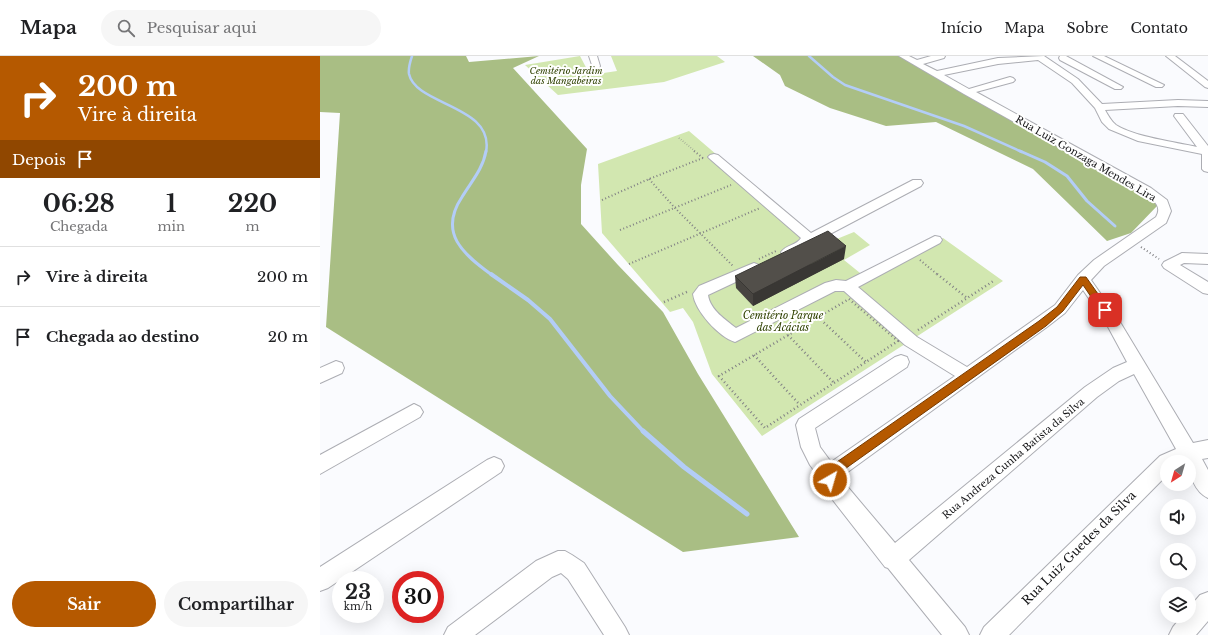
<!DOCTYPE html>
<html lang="pt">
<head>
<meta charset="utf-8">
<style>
  :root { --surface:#fff; --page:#f6f6f6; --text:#202124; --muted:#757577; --line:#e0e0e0; --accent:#b55900 }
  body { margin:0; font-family:"Libre Baskerville",serif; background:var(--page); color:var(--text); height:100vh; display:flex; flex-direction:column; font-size:15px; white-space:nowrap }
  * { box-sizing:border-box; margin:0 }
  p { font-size:13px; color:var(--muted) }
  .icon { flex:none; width:22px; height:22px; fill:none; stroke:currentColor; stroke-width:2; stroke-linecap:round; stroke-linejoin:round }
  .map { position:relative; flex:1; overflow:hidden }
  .details { display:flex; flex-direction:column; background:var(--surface); width:320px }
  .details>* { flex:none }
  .banner { background:#b55900; color:#fff; overflow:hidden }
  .needle { width:26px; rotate:217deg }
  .controls { position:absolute; left:840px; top:399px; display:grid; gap:8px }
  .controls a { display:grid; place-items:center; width:36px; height:36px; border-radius:50%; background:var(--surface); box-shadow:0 4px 16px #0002; font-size:20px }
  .speed { position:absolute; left:12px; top:515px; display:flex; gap:8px; font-size:20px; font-weight:700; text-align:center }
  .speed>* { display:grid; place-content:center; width:52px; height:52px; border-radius:50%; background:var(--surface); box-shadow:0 4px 16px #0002; line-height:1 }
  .speed small { font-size:10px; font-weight:400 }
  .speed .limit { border:6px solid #d22; background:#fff; color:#111 }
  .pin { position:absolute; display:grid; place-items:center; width:34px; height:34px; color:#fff; margin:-17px; border-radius:8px; box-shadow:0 2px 6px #0006 }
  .me { position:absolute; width:44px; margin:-22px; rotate:38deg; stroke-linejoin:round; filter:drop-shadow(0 0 3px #0008) }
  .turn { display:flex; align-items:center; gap:14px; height:84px; padding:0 12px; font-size:18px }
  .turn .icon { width:52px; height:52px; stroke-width:2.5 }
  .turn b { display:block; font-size:28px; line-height:34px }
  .then { display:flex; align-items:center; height:38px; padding:0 12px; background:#0003; gap:8px; font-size:15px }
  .eta { display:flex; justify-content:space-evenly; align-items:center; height:68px; text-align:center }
  .eta b { font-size:24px; font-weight:800; line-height:28px }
  .action { display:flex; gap:8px; margin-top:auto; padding:8px 12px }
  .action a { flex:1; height:46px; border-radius:24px; background:var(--accent); color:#fff; font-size:16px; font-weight:800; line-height:46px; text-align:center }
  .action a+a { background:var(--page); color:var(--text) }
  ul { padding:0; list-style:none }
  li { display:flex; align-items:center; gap:12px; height:60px; padding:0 12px; border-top:1px solid var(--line) }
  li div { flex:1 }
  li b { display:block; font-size:15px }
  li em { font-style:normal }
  header { display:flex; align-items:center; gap:24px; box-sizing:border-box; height:56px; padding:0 20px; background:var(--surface); border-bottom:1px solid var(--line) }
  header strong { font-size:19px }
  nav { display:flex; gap:22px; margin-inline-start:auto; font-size:14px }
  .search { width:280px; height:36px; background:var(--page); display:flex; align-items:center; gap:10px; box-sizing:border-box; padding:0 14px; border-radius:22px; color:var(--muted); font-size:15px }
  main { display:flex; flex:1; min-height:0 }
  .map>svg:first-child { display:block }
  .green { fill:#d2e7b0 }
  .forest { fill:#a9be84 }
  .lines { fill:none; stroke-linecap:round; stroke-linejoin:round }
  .stream-far3 { stroke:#b3cdf7; stroke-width:2.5 }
  .stream-far2 { stroke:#b3cdf7; stroke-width:3 }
  .stream-far1 { stroke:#b3cdf7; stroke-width:4 }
  .stream { stroke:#b3cdf7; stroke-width:5 }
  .minor-casing { stroke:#acadb3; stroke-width:2 }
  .path-far2 { stroke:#818184; stroke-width:1.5; stroke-dasharray:0.5 2; stroke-linecap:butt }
  .path-far1 { stroke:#818184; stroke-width:2; stroke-dasharray:1 2.5; stroke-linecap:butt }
  .path { stroke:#818184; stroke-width:2.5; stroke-dasharray:1 3; stroke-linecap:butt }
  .minor { fill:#fff; fill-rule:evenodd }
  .wall { fill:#474440 }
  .shaded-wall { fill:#393734 }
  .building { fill:#524f4a; stroke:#393734 }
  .route { fill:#b55900; stroke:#763a00 }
  .labels { text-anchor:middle; stroke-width:4; stroke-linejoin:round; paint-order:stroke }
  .far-park-label { font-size:9px; font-style:italic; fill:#2f4100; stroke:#fff }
  .street-label { font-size:10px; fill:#151517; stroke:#fff }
  .park-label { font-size:10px; font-style:italic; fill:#2f4100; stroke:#fff }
  .near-street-label { font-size:12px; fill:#151517; stroke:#fff }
</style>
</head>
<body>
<header>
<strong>Mapa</strong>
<div class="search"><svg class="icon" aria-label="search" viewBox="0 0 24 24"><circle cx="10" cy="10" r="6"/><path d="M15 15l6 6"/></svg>Pesquisar aqui</div>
<nav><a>Início</a><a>Mapa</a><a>Sobre</a><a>Contato</a></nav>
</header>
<main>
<section class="details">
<div class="banner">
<div class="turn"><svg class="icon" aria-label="right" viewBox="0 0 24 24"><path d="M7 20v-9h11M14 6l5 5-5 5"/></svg><div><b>200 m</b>Vire à direita</div></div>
<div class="then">Depois<svg class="icon" aria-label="arrive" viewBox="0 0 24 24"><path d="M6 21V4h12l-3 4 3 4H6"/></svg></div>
</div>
<div class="eta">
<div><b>06:28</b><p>Chegada</p></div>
<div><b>1</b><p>min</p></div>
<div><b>220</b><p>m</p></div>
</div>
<ul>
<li><svg class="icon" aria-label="right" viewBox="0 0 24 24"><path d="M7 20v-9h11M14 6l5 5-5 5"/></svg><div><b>Vire à direita</b></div><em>200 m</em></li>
<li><svg class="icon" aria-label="arrive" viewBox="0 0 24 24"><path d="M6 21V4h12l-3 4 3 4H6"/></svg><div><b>Chegada ao destino</b></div><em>20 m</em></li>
</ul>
<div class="action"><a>Sair</a><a>Compartilhar</a></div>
</section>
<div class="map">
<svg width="888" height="579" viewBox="0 0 888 579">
  <rect width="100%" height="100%" fill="#fafbfe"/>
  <g class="green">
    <polygon points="260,0 270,19 297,15 291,0 397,0 405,6 344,26 238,39 205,9"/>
    <polygon points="369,75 502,189 534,176 550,189 524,204 545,221 623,182 683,225 442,380 392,318 373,266 363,252 350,256 282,177 278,108"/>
  </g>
  <g class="forest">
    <polygon points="0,0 146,0 149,6 219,0 193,12 267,93 261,129 261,168 298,209 343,256 378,318 479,481 363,496 6,271 20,57 0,56"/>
    <polygon points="433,0 579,0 836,145 838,149 811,177 787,185 713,113 616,66 566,70 510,52 465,30 460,19"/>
  </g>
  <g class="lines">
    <g class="stream-far3">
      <path d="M 92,0 C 90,6 88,12 89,18 C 96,50 175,49 166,96"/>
      <polyline points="489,0 513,21 525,29 644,70 702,96"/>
    </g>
    <g class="stream-far2">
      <path d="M 166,95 C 163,113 151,126 142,141 C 118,177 143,198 172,219"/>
      <polyline points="700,95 725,106 747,120 767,145 795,170"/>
    </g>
    <polyline class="stream-far1" points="171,218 208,244 230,263 290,340 324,376"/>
    <polyline class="stream" points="323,375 364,411 427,458"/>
    <defs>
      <g id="minor">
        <polygon points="269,0 277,0 280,10 279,12 273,12"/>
        <path d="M 579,0 L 589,0 L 597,4 L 611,0 L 625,0 L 624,2 L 603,8 L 617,15 L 678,2 L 724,0 L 758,23 L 782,48 L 858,44 L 888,45 L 888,51 L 858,50 L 785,54 C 788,59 791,65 796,69 C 815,81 855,86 877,91 L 854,60 L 855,58 L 863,58 L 888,90 L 888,116 L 884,115 L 882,113 L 882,98 L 818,85 L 789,73 L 782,66 L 775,52 L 752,27 L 718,4 L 678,8 L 624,19 L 649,33 L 690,21 L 693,22 L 695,24 L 693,26 L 656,36 L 831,132 L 847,144 L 851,155 L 846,167 L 784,210 L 771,224 L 797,261 L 873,387 L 888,384 L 888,402 L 882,403 L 888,414 L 888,442 C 875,436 869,419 869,406 L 847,406 L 847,419 L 689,579 L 660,579 L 664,571 L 840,400 L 856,393 L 814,318 L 799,325 L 777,341 L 589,504 L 645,571 L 649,579 L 622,579 L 568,512 L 565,511 L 505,434 L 502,425 L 490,409 L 481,391 L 476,369 L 479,363 L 575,301 L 581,299 L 587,301 L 589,306 L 587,311 L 495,372 L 500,391 L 511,406 L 635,320 L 585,289 L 524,235 L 515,235 L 415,286 C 399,281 375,255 373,238 L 379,230 L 429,209 L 434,207 L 439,209 L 441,212 L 439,215 L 388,239 C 390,254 406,264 416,272 L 505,227 L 516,224 L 526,225 L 615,180 L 620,181 L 622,184 L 620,187 L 538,231 L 597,281 L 647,311 L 735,249 L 758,219 L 774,204 L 836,161 C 843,149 832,143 823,138 L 644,38 ZM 763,234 L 787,269 L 807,306 L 793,312 L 765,331 L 575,487 L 521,423 L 525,418 L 727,271 L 745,257 Z"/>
        <polygon points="740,0 746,0 803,31 801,33 795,33 740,4 739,2"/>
        <polygon points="773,0 784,0 844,29 842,31 836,31"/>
        <polygon points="846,0 855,0 888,25 888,32 885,31"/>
        <path d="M 394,98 L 398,99 L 491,177 L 593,124 L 601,124 L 603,127 L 601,130 L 493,187 C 486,194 473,202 463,199 L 461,196 C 466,189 477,189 481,182 L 390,103 L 388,101 L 390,99 Z"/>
        <polygon points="862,197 888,198 888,208 864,207 860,209 888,226 888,238 883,237 844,212 842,209 844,206"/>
        <polygon points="16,305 22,307 24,312 22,317 0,327 0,312"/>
        <polygon points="94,348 100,351 103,356 100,361 0,418 0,399"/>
        <polygon points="174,401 181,404 184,410 181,416 8,532 0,535 0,511 167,404"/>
        <polygon points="238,495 245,495 252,499 264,507 305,571 309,579 284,579 248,523 241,517 232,521 155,579 124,579 128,571 216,505"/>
        <polygon points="888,536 888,565 876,579 849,579 853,571 862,560 869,560 869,552 880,539"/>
      </g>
    </defs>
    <use href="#minor" class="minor-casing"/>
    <polyline class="path-far2" points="359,82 376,96"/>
    <g class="path-far1">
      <polyline points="374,95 383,102"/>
      <polyline points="329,123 355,152 414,211"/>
      <polyline points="282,144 329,123 383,102"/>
      <polyline points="300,174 411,129"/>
      <polyline points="821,191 839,203"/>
      <polyline points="439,203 456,195"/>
      <polyline points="600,204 618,219"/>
      <polyline points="309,208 440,152"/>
    </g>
    <g class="path">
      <polyline points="617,218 647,242"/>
      <polygon points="529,243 578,285 445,372 399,320"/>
      <polyline points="344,246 369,235"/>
      <polyline points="498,261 546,306"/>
      <polyline points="598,274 675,224"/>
      <polyline points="468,279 514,327"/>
      <polyline points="434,299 480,349"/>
    </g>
    <use href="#minor" class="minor"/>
  </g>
  <polygon class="wall" points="524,203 433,250 416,232 415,220"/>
  <polygon class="shaded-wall" points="526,190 524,203 433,250 433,238"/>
  <polygon class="building" points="508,175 526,190 433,238 415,220"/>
  <polygon class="route" points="760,221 766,221 788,252 789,254 788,257 782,257 763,229 743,255 726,270 522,415 517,420 514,428 510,430 506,428 505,424 509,413 514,408 719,265 737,251"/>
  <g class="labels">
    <g class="far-park-label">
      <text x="246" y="18">Cemitério Jardim<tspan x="246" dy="10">das Mangabeiras</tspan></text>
    </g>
    <g class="street-label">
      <text transform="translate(766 102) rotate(30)" y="4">Rua Luiz Gonzaga Mendes Lira</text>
      <text transform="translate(693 402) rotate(-40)" y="4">Rua Andreza Cunha Batista da Silva</text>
    </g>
    <g class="park-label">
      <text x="463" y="263">Cemitério Parque<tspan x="463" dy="12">das Acácias</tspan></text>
    </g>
    <g class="near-street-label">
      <text transform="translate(759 492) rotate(-45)" y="4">Rua Luiz Guedes da Silva</text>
    </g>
  </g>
</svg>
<div class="controls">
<a><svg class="needle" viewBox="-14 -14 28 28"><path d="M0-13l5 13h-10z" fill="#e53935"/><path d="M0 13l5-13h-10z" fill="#757577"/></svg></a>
<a><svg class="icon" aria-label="sound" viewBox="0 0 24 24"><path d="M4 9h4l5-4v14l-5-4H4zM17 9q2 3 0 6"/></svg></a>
<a><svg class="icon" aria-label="search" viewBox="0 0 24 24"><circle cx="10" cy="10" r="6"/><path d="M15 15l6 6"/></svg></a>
<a><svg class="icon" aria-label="layers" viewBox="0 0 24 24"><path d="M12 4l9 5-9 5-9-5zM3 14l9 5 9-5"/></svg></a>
</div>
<div class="speed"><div>23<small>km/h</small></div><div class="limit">30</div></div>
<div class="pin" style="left:785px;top:254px;background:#d93025"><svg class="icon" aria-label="arrive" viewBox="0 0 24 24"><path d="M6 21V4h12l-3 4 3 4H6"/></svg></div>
<svg class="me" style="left:510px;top:424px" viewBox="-20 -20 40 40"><circle r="17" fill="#b55900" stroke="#fff" stroke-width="3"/><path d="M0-11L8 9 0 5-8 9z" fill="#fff"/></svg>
</div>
</main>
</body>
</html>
